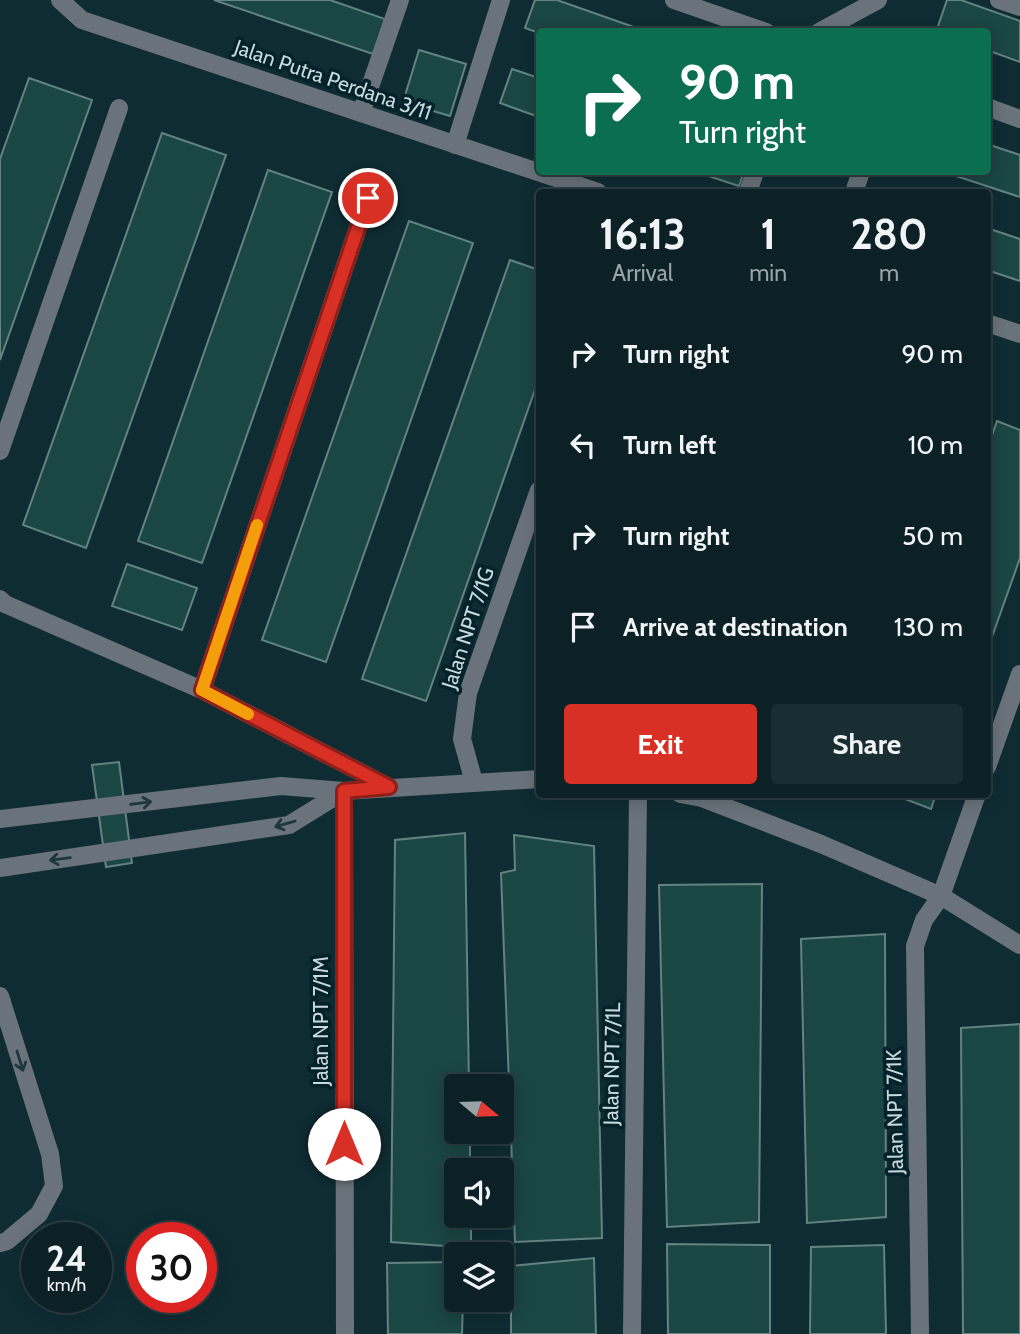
<!DOCTYPE html>
<html lang="en">
<head>
<meta charset="utf-8">
<style>
  :root { --surface:#0b2126; --page:#192e32; --text:#f1f3f6; --muted:#9aa3a7; --line:#2b3e43; --accent:#d93025 }
  body { margin:0; font-family:Cabin,sans-serif; background:var(--page); color:var(--text); height:100vh; display:flex; flex-direction:column; font-size:26px; white-space:nowrap }
  * { box-sizing:border-box; margin:0 }
  p { font-size:23px; color:var(--muted) }
  .icon { flex:none; width:38px; height:38px; fill:none; stroke:currentColor; stroke-width:2; stroke-linecap:round; stroke-linejoin:round }
  .map { position:relative; flex:1; overflow:hidden }
  .side { position:absolute; left:536px; top:189px; width:455px; height:609px; display:flex; flex-direction:column; background:var(--surface); border-radius:7px; box-shadow:0 4px 18px #0003,0 0 0 2px var(--line) }
  .side>* { flex:none }
  .guide { position:absolute; left:536px; top:28px; width:455px; height:147px; border-radius:7px; box-shadow:0 4px 18px #0003,0 0 0 2px var(--line); background:#0b6e4f; color:#fff; overflow:hidden }
  .needle { width:46px; rotate:109deg }
  .fabs { position:absolute; left:444px; top:1074px; display:grid; gap:14px }
  .fabs a { display:grid; place-items:center; width:70px; height:70px; border-radius:7px; background:var(--surface); box-shadow:0 4px 18px #0003,0 0 0 2px var(--line); font-size:35px }
  .speed { position:absolute; left:21px; top:1222px; display:flex; gap:14px; font-size:35px; font-weight:700; text-align:center }
  .speed>* { display:grid; place-content:center; width:91px; height:91px; border-radius:50%; background:var(--surface); box-shadow:0 4px 18px #0003,0 0 0 2px var(--line); line-height:1 }
  .speed small { font-size:18px; font-weight:400 }
  .speed .limit { border:10px solid #d22; background:#fff; color:#111 }
  .pin { position:absolute; display:grid; place-items:center; width:60px; height:60px; color:#fff; margin:-30px; border:4px solid #fff; border-radius:50%; box-shadow:0 2px 7px #0007 }
  .me { position:absolute; width:77px; margin:-38px; rotate:0deg; stroke-linejoin:round; filter:drop-shadow(0 0 5px #0008) }
  .turn { display:flex; align-items:center; gap:24px; height:147px; padding:0 28px; font-size:32px }
  .turn .icon { width:91px; height:91px; stroke-width:2.5 }
  .turn b { display:block; font-size:49px; line-height:60px }
  .eta { display:flex; justify-content:space-evenly; align-items:center; height:119px; text-align:center }
  .eta b { font-size:42px; font-weight:700; line-height:49px }
  .primary-button { display:flex; gap:14px; margin-top:auto; padding:14px 28px }
  .primary-button a { flex:1; height:80px; border-radius:7px; background:var(--accent); color:#fff; font-size:28px; font-weight:700; line-height:80px; text-align:center }
  .primary-button a+a { background:var(--page); color:var(--text) }
  ul { padding:0; list-style:none }
  li { display:flex; align-items:center; gap:21px; height:91px; padding:0 28px }
  li div { flex:1 }
  li b { display:block; font-size:26px }
  li em { font-style:normal }
  .map>svg:first-child { display:block }
  .building { fill:#1a4643; stroke:#638380; stroke-width:2 }
  .lines { fill:none; stroke-linecap:round; stroke-linejoin:round }
  .minor { stroke:#6a737b; stroke-width:18 }
  .oneway { stroke:#1e363e }
  .route-casing { stroke:#8d1f18; stroke-width:18 }
  .route { stroke:#d93025; stroke-width:12 }
  .slow { stroke:#f59e0b; stroke-width:12 }
  .labels { text-anchor:middle; stroke-width:7; stroke-linejoin:round; paint-order:stroke }
  .street-label { font-size:21px; fill:#c8d8dc; stroke:#042229 }
</style>
</head>
<body>
<div class="map">
<svg width="1020" height="1334" viewBox="0 0 1020 1334">
  <rect width="100%" height="100%" fill="#0f2c33"/>
  <g class="building">
    <polygon points="214,0 330,0 385,19 373,54"/>
    <polygon points="535,0 557,0 648,32 539,33 525,28"/>
    <polygon points="947,0 961,0 1020,21 1020,62 987,50 987,32 936,32"/>
    <polygon points="419,50 466,64 450,116 403,102"/>
    <polygon points="512,69 539,78 539,117 500,103"/>
    <polygon points="29,78 92,100 0,360 0,159"/>
    <polygon points="162,133 226,155 86,548 23,525"/>
    <polygon points="987,144 1020,155 1020,197 944,172 987,172"/>
    <polygon points="268,170 332,192 202,563 138,541"/>
    <polygon points="696,172 744,172 739,186"/>
    <polygon points="409,221 473,243 326,662 262,640"/>
    <polygon points="987,228 1020,239 1020,281 987,270"/>
    <polygon points="510,260 539,270 539,378 426,701 362,679"/>
    <polygon points="997,421 1020,430 1020,558 987,651 987,450"/>
    <polygon points="127,564 197,588 182,630 112,606"/>
    <polygon points="119,762 132,863 106,867 92,765"/>
    <polygon points="892,794 936,794 931,809"/>
    <polygon points="465,833 469,1087 457,1087 457,1132 470,1132 470,1171 457,1171 457,1216 471,1216 471,1248 391,1242 395,840"/>
    <polygon points="514,835 594,846 602,1238 515,1242 501,873 515,870"/>
    <polygon points="762,884 759,1222 667,1227 659,885"/>
    <polygon points="885,934 886,1217 807,1223 801,939"/>
    <polygon points="1020,1024 1020,1334 963,1334 961,1028"/>
    <polygon points="667,1244 770,1245 770,1334 668,1334"/>
    <polygon points="884,1245 886,1334 810,1334 811,1247"/>
    <polygon points="594,1258 596,1334 511,1334 511,1266"/>
    <polygon points="457,1262 457,1300 463,1300 462,1334 388,1334 387,1263"/>
  </g>
  <g class="lines">
    <g class="minor">
      <polyline points="60,0 82,20 598,192"/>
      <polyline points="674,0 766,32"/>
      <polyline points="999,0 1020,7"/>
      <polyline points="819,32 878,0"/>
      <polyline points="987,107 1020,119"/>
      <polyline points="361,113 400,0"/>
      <polyline points="455,145 501,0"/>
      <polyline points="748,192 755,172"/>
      <polyline points="854,192 861,172"/>
      <polyline points="987,323 1020,334"/>
      <polyline points="0,451 119,108"/>
      <polyline points="0,599 5,604 202,690 389,787"/>
      <polyline points="202,690 368,198"/>
      <polyline points="987,767 1020,674"/>
      <polyline points="474,782 462,739 468,693 539,490"/>
      <polyline points="344,791 345,1334"/>
      <polyline points="680,794 702,798 821,844 941,896 1020,945"/>
      <polyline points="0,819 281,786 344,791 539,779"/>
      <polyline points="0,868 289,825 344,791"/>
      <polyline points="0,996 50,1154 54,1186 39,1214 7,1241 0,1243"/>
      <polyline points="632,1334 638,794"/>
      <polyline points="920,1334 915,946 924,920 941,896 977,794"/>
    </g>
  </g>
  <defs><path id="oneway-shaft" d="M-6 0H5M1.5-3L5.5 0L1.5 3" fill="none" stroke-width="1.6" stroke-linecap="round" stroke-linejoin="round" transform="scale(1.75)"/></defs>
  <g class="oneway">
    <use href="#oneway-shaft" transform="translate(141 803) rotate(-7)"/>
    <use href="#oneway-shaft" transform="translate(285 824) rotate(164)"/>
    <use href="#oneway-shaft" transform="translate(60 859) rotate(172)"/>
    <use href="#oneway-shaft" transform="translate(20 1061) rotate(73)"/>
  </g>
  <g class="lines">
    <defs>
      <polyline id="route" points="344,1144 344,791 389,787 202,690 368,198"/>
    </defs>
    <use href="#route" class="route-casing"/>
    <use href="#route" class="route"/>
    <polyline class="slow" points="248,714 202,690 257,525"/>
  </g>
  <g class="labels">
    <g class="street-label">
      <text transform="translate(333 80) rotate(19)" y="7">Jalan Putra Perdana 3/11</text>
      <text transform="translate(468 628) rotate(-72)" y="7">Jalan NPT 7/1G</text>
      <text transform="translate(321 1021) rotate(-90)" y="7">Jalan NPT 7/1M</text>
      <text transform="translate(612 1064) rotate(-89)" y="7">Jalan NPT 7/1L</text>
      <text transform="translate(895 1112) rotate(-91)" y="7">Jalan NPT 7/1K</text>
    </g>
  </g>
</svg>
<div class="fabs">
<a><svg class="needle" viewBox="-14 -14 28 28"><path d="M0-13l5 13h-10z" fill="#e53935"/><path d="M0 13l5-13h-10z" fill="#9aa3a7"/></svg></a>
<a><svg class="icon" aria-label="sound" viewBox="0 0 24 24"><path d="M4 9h4l5-4v14l-5-4H4zM17 9q2 3 0 6"/></svg></a>
<a><svg class="icon" aria-label="layers" viewBox="0 0 24 24"><path d="M12 4l9 5-9 5-9-5zM3 14l9 5 9-5"/></svg></a>
</div>
<div class="speed"><div>24<small>km/h</small></div><div class="limit">30</div></div>
<div class="pin" style="left:368px;top:198px;background:#d93025"><svg class="icon" aria-label="arrive" viewBox="0 0 24 24"><path d="M6 21V4h12l-3 4 3 4H6"/></svg></div>
<svg class="me" style="left:344px;top:1144px" viewBox="-20 -20 40 40"><circle r="19" fill="#fff"/><path d="M0-13L10 11 0 6-10 11z" fill="#d93025"/></svg>
<div class="guide">
<div class="turn"><svg class="icon" aria-label="right" viewBox="0 0 24 24"><path d="M7 20v-9h11M14 6l5 5-5 5"/></svg><div><b>90 m</b>Turn right</div></div>
</div>
<section class="side">
<div class="eta">
<div><b>16:13</b><p>Arrival</p></div>
<div><b>1</b><p>min</p></div>
<div><b>280</b><p>m</p></div>
</div>
<ul>
<li><svg class="icon" aria-label="right" viewBox="0 0 24 24"><path d="M7 20v-9h11M14 6l5 5-5 5"/></svg><div><b>Turn right</b></div><em>90 m</em></li>
<li><svg class="icon" aria-label="left" viewBox="0 0 24 24"><path d="M17 20v-9H6M10 6l-5 5 5 5"/></svg><div><b>Turn left</b></div><em>10 m</em></li>
<li><svg class="icon" aria-label="right" viewBox="0 0 24 24"><path d="M7 20v-9h11M14 6l5 5-5 5"/></svg><div><b>Turn right</b></div><em>50 m</em></li>
<li><svg class="icon" aria-label="arrive" viewBox="0 0 24 24"><path d="M6 21V4h12l-3 4 3 4H6"/></svg><div><b>Arrive at destination</b></div><em>130 m</em></li>
</ul>
<div class="primary-button"><a>Exit</a><a>Share</a></div>
</section>
</div>
</body>
</html>
